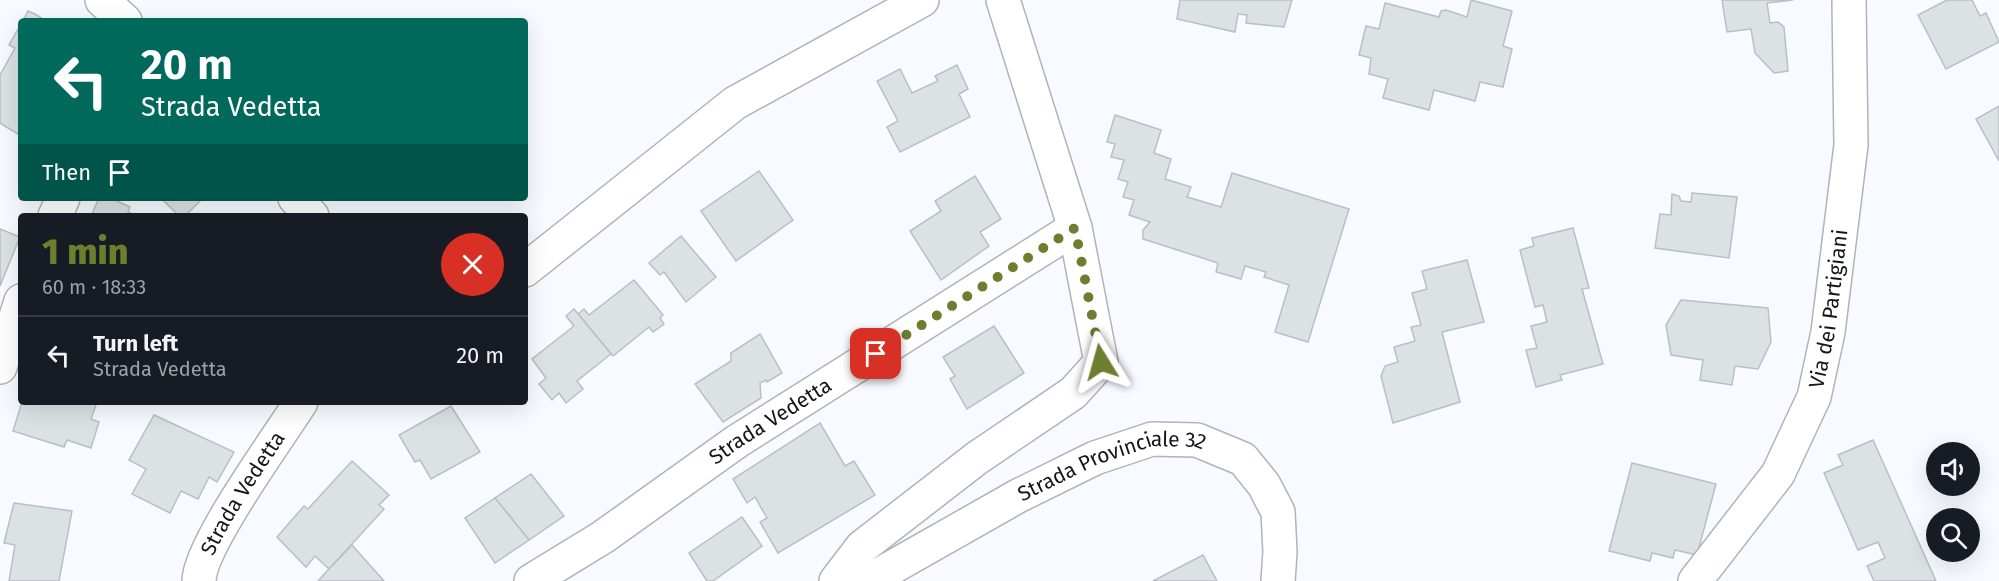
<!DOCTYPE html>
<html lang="en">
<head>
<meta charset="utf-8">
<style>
  :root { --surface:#171b24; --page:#20242c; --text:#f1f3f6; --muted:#9ea1a6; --line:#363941; --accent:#6d7f2f }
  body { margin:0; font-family:"Fira Sans",sans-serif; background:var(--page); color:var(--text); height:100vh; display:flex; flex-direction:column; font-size:22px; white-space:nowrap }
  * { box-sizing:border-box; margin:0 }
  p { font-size:20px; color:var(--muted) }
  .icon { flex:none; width:33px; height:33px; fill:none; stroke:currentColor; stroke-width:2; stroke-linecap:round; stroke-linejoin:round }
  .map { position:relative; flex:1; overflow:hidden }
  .drawer { position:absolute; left:18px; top:213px; width:510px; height:192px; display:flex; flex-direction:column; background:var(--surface); border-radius:6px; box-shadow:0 6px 24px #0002 }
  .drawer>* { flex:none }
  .guide { position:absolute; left:18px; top:18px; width:510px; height:183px; border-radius:6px; box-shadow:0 6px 24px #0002; background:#00695c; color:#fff; overflow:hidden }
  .fabs { position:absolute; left:1926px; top:442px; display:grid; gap:12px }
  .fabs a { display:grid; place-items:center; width:54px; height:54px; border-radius:50%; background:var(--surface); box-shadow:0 6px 24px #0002; font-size:30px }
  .pin { position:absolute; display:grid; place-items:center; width:51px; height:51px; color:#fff; margin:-26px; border-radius:12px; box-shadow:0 3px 9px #0006 }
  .me { position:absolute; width:66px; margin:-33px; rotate:352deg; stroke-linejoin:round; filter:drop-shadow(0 0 4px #0008) }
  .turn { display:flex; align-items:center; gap:21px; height:126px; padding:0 24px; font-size:27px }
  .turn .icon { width:78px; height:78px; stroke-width:2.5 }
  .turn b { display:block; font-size:42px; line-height:51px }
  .then { display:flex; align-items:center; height:57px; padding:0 24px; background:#0003; gap:12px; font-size:22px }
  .round { display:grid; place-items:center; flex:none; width:63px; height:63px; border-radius:32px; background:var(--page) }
  .headline { display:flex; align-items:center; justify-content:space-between; height:102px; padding:0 24px }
  h1 { font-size:36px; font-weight:800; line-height:45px; color:var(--accent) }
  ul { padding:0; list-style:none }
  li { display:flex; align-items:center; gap:18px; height:78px; padding:0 24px; border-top:2px solid var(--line) }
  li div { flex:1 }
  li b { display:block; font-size:22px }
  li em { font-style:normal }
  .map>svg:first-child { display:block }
  .building { fill:#dce1e4; stroke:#babfc2; stroke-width:1.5 }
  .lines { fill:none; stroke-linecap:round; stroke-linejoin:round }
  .minor-casing { stroke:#b0b3b8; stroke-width:36 }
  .major-casing { stroke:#b0b3b8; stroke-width:36 }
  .minor { stroke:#fff; stroke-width:33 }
  .major { stroke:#fff; stroke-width:33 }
  .route { stroke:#6d7f2f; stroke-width:10; stroke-dasharray:0 18 }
  .labels { text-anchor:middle; stroke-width:6; stroke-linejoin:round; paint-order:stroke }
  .street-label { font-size:21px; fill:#151617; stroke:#fff }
</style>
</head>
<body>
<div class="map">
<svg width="1999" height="581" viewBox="0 0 1999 581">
  <rect width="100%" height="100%" fill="#f7faff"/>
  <g class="building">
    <polygon points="1180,0 1292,0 1284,27 1246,23 1247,15 1238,14 1235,32 1177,19"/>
    <polygon points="1471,0 1512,11 1503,46 1512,49 1503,87 1480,82 1475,101 1434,90 1429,110 1383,98 1388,79 1369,74 1371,58 1359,55 1366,26 1379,29 1385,3 1439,17 1441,11 1446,10 1467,17"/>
    <polygon points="1722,0 1793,0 1767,3 1770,23 1778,22 1784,27 1788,71 1774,73 1755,53 1751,29 1727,32"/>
    <polygon points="1947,0 1972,0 1980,16 1986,13 1999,42 1946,69 1918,15"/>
    <polygon points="28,11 35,14 46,21 23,21"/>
    <polygon points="21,24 21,136 0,123 0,75 15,48 9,45"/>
    <polygon points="957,65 968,89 959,94 970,117 900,152 887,127 898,121 877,81 900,69 912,93 938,81 935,76"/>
    <polygon points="1999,106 1999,161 1976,119"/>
    <polygon points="1115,115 1161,130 1154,153 1171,159 1165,179 1191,187 1187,197 1221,207 1232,173 1349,209 1308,342 1275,332 1289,285 1264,277 1266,272 1245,266 1241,279 1216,272 1218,263 1143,239 1143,230 1150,222 1129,215 1134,200 1123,197 1128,182 1118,179 1124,160 1111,157 1115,144 1107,142"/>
    <polygon points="759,171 793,220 736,261 701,211"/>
    <polygon points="975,176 1001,219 980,232 989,246 941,280 910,231 941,211 935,201"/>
    <polygon points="1692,193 1737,197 1729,258 1655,248 1660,214 1671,215 1672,194 1679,196 1681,201 1691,202"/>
    <polygon points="99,198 111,198 130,207 128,212 137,216 91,216"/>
    <polygon points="161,198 203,198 185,216 179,216"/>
    <polygon points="1573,228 1589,288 1582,289 1603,364 1560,375 1562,380 1536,387 1526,350 1537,348 1531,326 1547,322 1543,305 1535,307 1520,250 1534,246 1532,238"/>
    <polygon points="0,229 20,237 0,286"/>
    <polygon points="681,236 716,277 686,302 664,272 660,275 649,263"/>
    <polygon points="1467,260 1484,322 1442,332 1460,402 1393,423 1381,376 1385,366 1398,362 1394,347 1415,341 1411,327 1421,325 1412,293 1427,289 1422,271"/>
    <polygon points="634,280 663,315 660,318 664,324 653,332 649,327 613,356 578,314 584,309 589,315"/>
    <polygon points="1681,300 1768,308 1771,342 1758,369 1735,366 1732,385 1700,380 1703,360 1671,355 1666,325"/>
    <polygon points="574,309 611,354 577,381 583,389 566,403 559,393 552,400 539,384 546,378 532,359 574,326 566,316"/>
    <polygon points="994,326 1024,373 967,409 950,379 955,376 943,357"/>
    <polygon points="760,334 782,373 767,382 766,380 760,383 761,398 723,422 695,384 731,361 731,353"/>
    <polygon points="22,402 97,402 91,419 99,422 91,448 67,440 64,447 13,431"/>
    <polygon points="451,406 480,452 431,479 420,460 415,462 399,435"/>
    <polygon points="154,415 234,452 217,482 209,477 198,499 181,491 170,513 132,494 146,469 129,460"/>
    <polygon points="820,423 845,466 854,461 875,495 778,553 760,522 767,518 755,497 747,503 733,479"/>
    <polygon points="1873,440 1936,581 1874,581 1867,566 1885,558 1878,542 1858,550 1824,473 1843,465 1838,455"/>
    <polygon points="352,461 389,495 379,505 384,509 329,569 315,556 306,567 277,537 304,506 308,509"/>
    <polygon points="1632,463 1716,484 1697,555 1675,550 1673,558 1652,553 1650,561 1609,551"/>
    <polygon points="531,474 564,516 529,540 495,498"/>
    <polygon points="495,498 529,540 495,563 465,518"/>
    <polygon points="14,503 72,511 59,581 9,581 15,545 4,543"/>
    <polygon points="742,517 762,546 713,581 707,581 689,553"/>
    <polygon points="352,545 384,581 318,581 329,569"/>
    <polygon points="1203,555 1217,581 1153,581"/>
  </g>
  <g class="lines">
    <defs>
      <g id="minor">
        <polyline points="102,0 125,21"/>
        <polyline points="295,198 312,216"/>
        <polyline points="55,216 63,198"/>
        <polyline points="525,270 735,103 922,0"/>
        <polyline points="0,367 21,301"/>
        <path id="s1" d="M 199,581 C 199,546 279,437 301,402"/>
        <path id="s2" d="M 531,581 L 603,537 L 736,442 L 1075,228"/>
        <polyline points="836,581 862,547 977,458 1073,393 1101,362 1075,228 1003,0"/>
        <path id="s3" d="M 1695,581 L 1778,474 L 1814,397 L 1828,332 L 1851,145 L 1849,0"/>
      </g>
      <g id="major">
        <path id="s4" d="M 868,581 L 1018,496 L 1095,458 L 1152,439 L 1197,440 L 1243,459 L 1264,485 L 1278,512 L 1280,552 L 1278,581"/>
      </g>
    </defs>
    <use href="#minor" class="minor-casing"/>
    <use href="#major" class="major-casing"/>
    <use href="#minor" class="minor"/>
    <use href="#major" class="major"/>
  </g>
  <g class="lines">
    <polyline class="route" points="876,354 1075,228 1101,362"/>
  </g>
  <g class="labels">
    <g class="street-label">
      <text dy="7" stroke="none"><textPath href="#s3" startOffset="310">Via dei Partigiani</textPath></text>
      <text dy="7" stroke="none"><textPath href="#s2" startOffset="288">Strada Vedetta</textPath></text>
      <text dy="7" stroke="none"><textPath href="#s4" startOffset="273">Strada Provinciale 32</textPath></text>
      <text dy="7" stroke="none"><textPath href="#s1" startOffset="99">Strada Vedetta</textPath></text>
    </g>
  </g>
</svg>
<div class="fabs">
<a><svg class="icon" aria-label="sound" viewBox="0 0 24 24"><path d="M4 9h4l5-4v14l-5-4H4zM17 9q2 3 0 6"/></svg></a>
<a><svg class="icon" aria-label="search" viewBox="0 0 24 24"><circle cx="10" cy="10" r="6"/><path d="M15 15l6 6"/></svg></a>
</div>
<div class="pin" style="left:876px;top:354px;background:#d93025"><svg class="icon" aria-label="arrive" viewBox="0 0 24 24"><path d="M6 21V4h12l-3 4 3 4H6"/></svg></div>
<svg class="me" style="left:1101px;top:362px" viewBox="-20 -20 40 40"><path d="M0-17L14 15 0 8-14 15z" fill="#6d7f2f" stroke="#fff" stroke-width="4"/></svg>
<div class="guide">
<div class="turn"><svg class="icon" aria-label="left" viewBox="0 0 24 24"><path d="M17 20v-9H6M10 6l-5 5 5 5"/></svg><div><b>20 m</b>Strada Vedetta</div></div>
<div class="then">Then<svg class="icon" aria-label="arrive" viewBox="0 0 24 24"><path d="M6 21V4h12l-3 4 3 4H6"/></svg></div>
</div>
<section class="drawer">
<div class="headline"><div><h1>1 min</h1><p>60 m · 18:33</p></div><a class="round" style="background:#d93025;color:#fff"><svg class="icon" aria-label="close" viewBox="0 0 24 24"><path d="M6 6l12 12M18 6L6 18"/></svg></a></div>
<ul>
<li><svg class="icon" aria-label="left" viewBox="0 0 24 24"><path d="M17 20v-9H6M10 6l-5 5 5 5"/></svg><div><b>Turn left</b><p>Strada Vedetta</p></div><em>20 m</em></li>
</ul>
</section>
</div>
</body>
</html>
